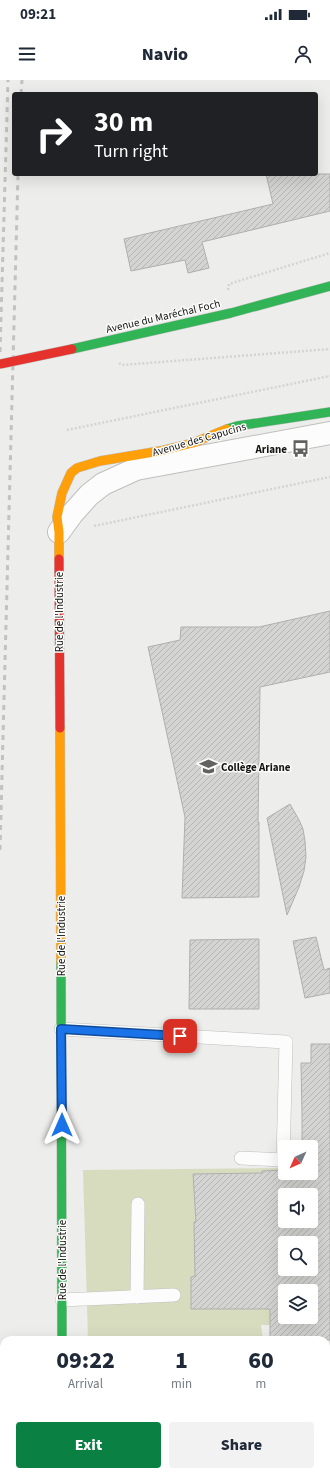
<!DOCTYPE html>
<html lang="en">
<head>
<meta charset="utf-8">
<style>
  :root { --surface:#fff; --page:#f2f2f3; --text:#1f2937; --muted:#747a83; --accent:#0b8043 }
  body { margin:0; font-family:"Source Sans 3",sans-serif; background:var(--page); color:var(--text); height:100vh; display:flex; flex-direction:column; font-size:15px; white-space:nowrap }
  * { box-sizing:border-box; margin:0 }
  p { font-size:13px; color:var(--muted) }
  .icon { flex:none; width:22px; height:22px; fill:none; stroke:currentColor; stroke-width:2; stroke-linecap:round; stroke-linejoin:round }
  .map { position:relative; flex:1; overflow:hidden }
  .details { position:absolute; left:0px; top:1256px; width:330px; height:140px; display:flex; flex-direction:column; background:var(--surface); border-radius:12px 12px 0 0; box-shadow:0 4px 16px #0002 }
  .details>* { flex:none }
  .banner { position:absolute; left:12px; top:12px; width:306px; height:84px; border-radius:4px; box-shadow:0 4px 16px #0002; background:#202124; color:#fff; overflow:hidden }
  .needle { width:26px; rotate:225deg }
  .buttons { position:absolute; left:278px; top:1060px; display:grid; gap:8px }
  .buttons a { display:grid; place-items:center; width:40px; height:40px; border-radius:4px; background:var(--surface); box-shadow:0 4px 16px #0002; font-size:20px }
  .pin { position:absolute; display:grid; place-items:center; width:34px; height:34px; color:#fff; margin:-17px; border-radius:8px; box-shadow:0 2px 6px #0006 }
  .me { position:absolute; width:44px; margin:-22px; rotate:0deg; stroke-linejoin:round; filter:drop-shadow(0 0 3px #0008) }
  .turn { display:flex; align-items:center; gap:14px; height:84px; padding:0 16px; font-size:18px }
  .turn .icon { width:52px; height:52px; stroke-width:2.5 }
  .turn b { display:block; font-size:28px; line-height:34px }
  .eta { display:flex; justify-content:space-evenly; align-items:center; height:68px; text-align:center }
  .eta b { font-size:24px; font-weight:800; line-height:28px }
  .action { display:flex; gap:8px; margin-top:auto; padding:8px 16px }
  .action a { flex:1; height:46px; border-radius:4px; background:var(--accent); color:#fff; font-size:16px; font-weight:800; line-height:46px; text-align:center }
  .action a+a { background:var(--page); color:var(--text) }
  .status { display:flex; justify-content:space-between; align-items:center; height:28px; padding:0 20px; background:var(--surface); direction:ltr }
  .status svg { height:11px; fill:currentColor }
  header { display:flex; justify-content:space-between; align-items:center; height:52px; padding:0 16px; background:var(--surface); font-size:18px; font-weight:800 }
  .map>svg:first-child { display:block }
  .green { fill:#d8dcbf; fill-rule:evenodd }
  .building { fill:url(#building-hatch); stroke:#afafae; fill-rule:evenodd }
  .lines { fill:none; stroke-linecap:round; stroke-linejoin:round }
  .lane-casing { stroke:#bfbfbe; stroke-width:14 }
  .street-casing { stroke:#bfbfbe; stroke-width:24 }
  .fast-casing { stroke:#bfbfbe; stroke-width:10 }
  .slow-casing { stroke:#bfbfbe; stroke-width:10 }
  .jam-casing { stroke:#bfbfbe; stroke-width:10 }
  .path { stroke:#d4d4d3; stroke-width:2.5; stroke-dasharray:2 2; stroke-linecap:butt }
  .lane { stroke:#fcfcfc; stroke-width:13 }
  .street { stroke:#fcfcfc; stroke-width:22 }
  .fast { stroke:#30b455; stroke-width:9 }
  .slow { stroke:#ff9f0a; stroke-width:9 }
  .jam { stroke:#e5322d; stroke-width:9 }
  .rail { stroke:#c2c2c1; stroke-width:3; stroke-dasharray:5 5; stroke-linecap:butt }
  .jam-bridge-casing { stroke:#bfbfbe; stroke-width:10; stroke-linecap:butt }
  .jam-bridge { stroke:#e5322d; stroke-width:9 }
  .route-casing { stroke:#114b97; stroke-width:10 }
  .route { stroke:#1a73e8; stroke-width:7 }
  .labels { text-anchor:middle; stroke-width:3; stroke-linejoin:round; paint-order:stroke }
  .street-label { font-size:11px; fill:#151514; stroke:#fbfcf9 }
  .poi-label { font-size:11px; font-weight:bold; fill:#151514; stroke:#fbfcf9; text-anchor:end }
</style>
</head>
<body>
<div class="status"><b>09:21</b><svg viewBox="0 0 49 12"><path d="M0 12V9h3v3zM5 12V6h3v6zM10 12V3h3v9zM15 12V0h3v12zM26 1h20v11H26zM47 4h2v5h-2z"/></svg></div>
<header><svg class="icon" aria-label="menu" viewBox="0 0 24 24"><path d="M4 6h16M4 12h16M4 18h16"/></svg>Navio<svg class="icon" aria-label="person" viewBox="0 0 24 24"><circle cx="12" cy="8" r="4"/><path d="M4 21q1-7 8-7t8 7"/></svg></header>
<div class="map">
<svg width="330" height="1396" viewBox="0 0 330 1396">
  <defs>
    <pattern id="building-hatch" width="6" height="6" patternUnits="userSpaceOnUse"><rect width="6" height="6" fill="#d4d4d3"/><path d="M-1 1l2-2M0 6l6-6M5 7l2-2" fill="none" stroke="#b5b5b4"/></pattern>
  </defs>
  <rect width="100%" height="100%" fill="#ededec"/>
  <path class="green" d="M 285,1088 L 285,1093 L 311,1093 L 330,1246 L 261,1245 L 263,1260 L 88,1260 L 83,1090 ZM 285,1115 L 311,1115 L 311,1141 L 285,1141 ZM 285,1163 L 311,1163 L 311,1189 L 285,1189 ZM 285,1211 L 311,1211 L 311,1237 L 285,1237 Z"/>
  <g class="building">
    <polygon points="266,94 330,94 330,131 202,162 209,188 188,193 185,180 131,191 124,159 273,124"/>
    <polygon points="330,531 330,592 260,607 258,743 259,742 259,817 182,818 185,737 148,567 180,560 181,547 259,547"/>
    <polygon points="290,724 299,740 303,749 305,761 306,777 304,791 299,807 287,835 267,738"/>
    <polygon points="316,857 324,890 330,888 330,913 305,918 293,861"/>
    <polygon points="259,859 259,929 189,929 190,860"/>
    <path d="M 311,964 L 330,964 L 330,1260 L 270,1260 L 270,1229 L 191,1229 L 191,1197 L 195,1196 L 194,1142 L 196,1142 L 193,1094 L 262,1093 L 262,1091 L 285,1090 L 285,1093 L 311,1093 L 311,1067 L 302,1067 L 302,1035 L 301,983 L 311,983 ZM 285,1115 L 311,1115 L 311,1141 L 285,1141 ZM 285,1163 L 311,1163 L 311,1189 L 285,1189 ZM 285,1211 L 311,1211 L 311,1237 L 285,1237 Z"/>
  </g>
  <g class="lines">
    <defs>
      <g id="lane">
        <polyline points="61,949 286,962 283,1080 241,1078"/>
        <polyline points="137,1217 138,1124"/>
        <polyline points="62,1220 174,1215"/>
        <polyline points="326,1343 330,1343"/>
        <polyline points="239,1396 239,1392"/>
      </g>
      <g id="street">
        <polyline points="59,452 72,434 89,415 103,404 136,389 330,353"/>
        <polyline points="61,1396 61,1392"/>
      </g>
      <g id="fast">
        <polyline points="72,269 231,233 330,206"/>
        <polyline points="227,349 237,346 330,332"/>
        <polyline points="61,882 62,1260"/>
      </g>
      <g id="slow">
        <polyline points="59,479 59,452 57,437 62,413 71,393 77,388 100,381 160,371 193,363 227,349"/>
        <polyline points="60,648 61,882"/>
      </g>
      <polyline id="jam" points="59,479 60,648"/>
    </defs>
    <use href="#lane" class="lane-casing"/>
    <use href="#street" class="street-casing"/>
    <use href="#fast" class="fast-casing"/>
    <use href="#slow" class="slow-casing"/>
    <use href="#jam" class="jam-casing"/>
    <g class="path">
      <polyline points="228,210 229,204 330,173"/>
      <polyline points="119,283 122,285 330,269"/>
      <polyline points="67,350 330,296"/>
      <polyline points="94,446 330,397"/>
    </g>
    <use href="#lane" class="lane"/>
    <use href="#street" class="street"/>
    <use href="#fast" class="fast"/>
    <use href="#slow" class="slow"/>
    <use href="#jam" class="jam"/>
    <g class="rail">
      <polyline points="21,14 22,0"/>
      <polyline points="0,272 8,0"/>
      <polyline points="0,770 18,94"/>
    </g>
    <defs>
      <polyline id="jam-bridge" points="0,284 72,269"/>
    </defs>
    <use href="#jam-bridge" class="jam-bridge-casing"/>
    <use href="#jam-bridge" class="jam-bridge"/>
  </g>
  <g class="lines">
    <defs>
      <polyline id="route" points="62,1045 61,949 180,956"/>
    </defs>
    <use href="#route" class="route-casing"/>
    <use href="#route" class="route"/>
  </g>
  <defs>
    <symbol id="bus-bare" viewBox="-9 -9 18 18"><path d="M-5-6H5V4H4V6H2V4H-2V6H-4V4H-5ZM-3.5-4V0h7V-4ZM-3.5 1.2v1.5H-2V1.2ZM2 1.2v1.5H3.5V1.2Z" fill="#616160" stroke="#fbfcf9" stroke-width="2.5" paint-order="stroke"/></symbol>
    <symbol id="school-bare" viewBox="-9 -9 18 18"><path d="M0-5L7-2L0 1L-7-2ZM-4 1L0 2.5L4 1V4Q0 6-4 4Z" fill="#616160" stroke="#fbfcf9" stroke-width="2.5" paint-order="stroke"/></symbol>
  </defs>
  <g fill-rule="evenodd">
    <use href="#bus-bare" x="288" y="356" width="25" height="25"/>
    <use href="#school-bare" x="196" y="674" width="25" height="25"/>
  </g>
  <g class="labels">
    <g class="street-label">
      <text transform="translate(163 236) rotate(-13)" y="4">Avenue du Maréchal Foch</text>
      <text transform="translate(199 359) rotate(-16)" y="4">Avenue des Capucins</text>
      <text transform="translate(59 532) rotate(-90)" y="4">Rue de l'Industrie</text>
      <text transform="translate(61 856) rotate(-90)" y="4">Rue de l'Industrie</text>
      <text transform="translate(62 1180) rotate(-90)" y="4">Rue de l'Industrie</text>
    </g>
    <g class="poi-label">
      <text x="287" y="373">Ariane</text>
      <text x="221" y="691" text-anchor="start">Collège Ariane</text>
    </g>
  </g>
</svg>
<div class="buttons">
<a><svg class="needle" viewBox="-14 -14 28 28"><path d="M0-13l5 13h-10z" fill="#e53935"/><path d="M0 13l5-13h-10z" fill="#747a83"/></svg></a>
<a><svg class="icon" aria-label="sound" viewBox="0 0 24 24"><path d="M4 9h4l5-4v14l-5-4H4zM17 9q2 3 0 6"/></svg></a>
<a><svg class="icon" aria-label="search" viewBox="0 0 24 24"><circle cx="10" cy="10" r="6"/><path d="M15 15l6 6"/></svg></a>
<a><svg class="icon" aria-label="layers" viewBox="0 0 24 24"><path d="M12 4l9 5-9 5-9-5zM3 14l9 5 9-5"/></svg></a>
</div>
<div class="pin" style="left:180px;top:956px;background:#d93025"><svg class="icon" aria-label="arrive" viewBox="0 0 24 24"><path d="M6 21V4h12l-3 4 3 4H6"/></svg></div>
<svg class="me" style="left:62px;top:1045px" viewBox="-20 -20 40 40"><path d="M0-17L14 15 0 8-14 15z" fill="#1a73e8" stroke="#fff" stroke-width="4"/></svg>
<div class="banner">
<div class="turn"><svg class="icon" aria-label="right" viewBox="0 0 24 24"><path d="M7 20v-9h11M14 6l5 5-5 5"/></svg><div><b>30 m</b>Turn right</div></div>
</div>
<section class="details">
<div class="eta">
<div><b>09:22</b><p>Arrival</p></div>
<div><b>1</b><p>min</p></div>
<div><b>60</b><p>m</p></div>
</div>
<div class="action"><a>Exit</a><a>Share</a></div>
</section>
</div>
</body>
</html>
